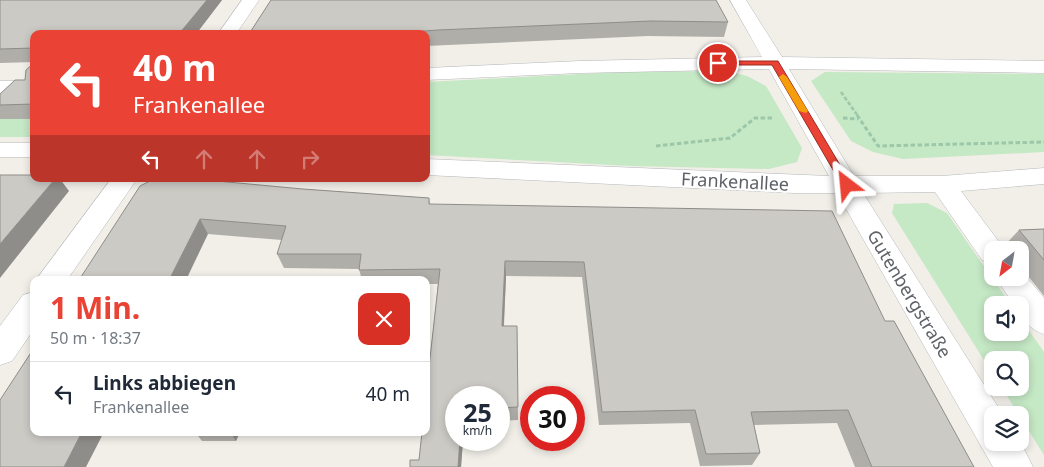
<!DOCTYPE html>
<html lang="de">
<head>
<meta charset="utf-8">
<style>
  :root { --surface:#fff; --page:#f2f2f3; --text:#1f2937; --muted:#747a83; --line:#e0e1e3; --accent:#ea4335 }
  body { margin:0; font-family:"Noto Sans",sans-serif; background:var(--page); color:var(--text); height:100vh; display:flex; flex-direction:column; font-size:19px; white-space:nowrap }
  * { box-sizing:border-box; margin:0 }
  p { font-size:16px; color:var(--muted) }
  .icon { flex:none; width:28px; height:28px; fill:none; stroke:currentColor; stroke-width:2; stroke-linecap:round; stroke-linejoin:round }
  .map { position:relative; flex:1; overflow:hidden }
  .side { position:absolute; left:30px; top:276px; width:400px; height:160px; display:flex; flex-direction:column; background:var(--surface); border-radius:10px; box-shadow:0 2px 8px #0003 }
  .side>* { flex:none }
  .hud { position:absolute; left:30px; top:30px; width:400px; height:152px; border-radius:10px; box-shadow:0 2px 8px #0003; background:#ea4335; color:#fff; overflow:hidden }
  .needle { width:32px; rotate:211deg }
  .buttons { position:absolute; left:984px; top:241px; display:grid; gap:10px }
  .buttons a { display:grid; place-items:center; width:45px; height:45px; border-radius:10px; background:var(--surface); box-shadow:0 2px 8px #0003; font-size:25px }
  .speed { position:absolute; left:445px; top:386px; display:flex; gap:10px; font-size:25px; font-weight:700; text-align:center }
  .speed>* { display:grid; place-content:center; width:65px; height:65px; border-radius:50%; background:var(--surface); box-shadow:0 2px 8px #0003; line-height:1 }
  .speed small { font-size:12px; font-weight:400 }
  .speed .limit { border:8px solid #d22; background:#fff; color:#111 }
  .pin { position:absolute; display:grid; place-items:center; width:42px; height:42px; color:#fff; margin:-21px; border:2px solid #fff; border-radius:50%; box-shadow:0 1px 5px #0007 }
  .me { position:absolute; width:55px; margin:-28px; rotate:331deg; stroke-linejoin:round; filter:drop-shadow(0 0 4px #0008) }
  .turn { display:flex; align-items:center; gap:18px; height:105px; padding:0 20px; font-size:22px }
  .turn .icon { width:65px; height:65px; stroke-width:2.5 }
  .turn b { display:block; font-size:35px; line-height:42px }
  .lanes { display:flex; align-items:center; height:48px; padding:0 20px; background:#0003; justify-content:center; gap:25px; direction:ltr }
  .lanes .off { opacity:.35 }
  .round { display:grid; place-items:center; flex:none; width:52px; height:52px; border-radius:10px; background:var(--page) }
  .headline { display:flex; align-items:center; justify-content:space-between; height:85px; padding:0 20px }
  h1 { font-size:30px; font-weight:700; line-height:38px; color:var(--accent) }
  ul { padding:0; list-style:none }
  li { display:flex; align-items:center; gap:15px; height:65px; padding:0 20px; border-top:1px solid var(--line) }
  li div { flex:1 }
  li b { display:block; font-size:19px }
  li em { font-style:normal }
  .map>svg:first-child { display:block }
  .green { fill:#c5e8c5 }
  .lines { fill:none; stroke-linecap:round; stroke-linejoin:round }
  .minor-casing { stroke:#b5b8bc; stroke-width:1 }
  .path-far1 { stroke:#9cc7a9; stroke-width:2.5; stroke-dasharray:4 2; stroke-linecap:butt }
  .path { stroke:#9cc7a9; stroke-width:3; stroke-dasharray:4.5 2.5; stroke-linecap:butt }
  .minor { fill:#fff; fill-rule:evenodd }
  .wall { fill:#afaea9 }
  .shaded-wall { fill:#8f8d8a }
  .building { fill:#cccac5; stroke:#8f8d8a }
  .route { fill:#ea4335; stroke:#982c22 }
  .slow { fill:#f59e0b }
  .labels { text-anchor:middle; stroke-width:4; stroke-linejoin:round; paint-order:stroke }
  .street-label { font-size:18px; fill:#5f6368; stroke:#fff }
</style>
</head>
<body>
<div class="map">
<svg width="1044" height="467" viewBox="0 0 1044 467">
  <rect width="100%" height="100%" fill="#f1efe8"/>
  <g class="green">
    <polygon points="727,71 747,76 766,86 802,148 797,162 769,169 631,166 426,155 426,82 620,72"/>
    <polygon points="825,72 1044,74 1044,152 903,159 873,152 851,141 811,81"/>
    <polygon points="34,98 34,137 0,137 0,104"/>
    <polygon points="927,203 947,213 1011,305 992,305 992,332 1020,332 1020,318 1044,352 1044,455 1002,388 1020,388 1020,360 992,360 992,373 892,213 894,204"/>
  </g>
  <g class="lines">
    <defs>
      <g id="minor">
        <polygon points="242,0 259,0 236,34 218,34"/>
        <polygon points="730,0 746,0 782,57 1044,61 1044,73 789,69 854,176 942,176 1044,168 1044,184 961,191 1005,250 992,250 992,264 982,260 935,192 863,193 1003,415 992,415 992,442 1020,441 1033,467 993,467 837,193 795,193 426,175 426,159 829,176 769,69 580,73 426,80 426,68 580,61 762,57"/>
        <rect x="0" y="81" width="34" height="12"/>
        <rect x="0" y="143" width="34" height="14"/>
        <polygon points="111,179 137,179 67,280 36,280"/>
        <path d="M 1020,269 L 1044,298 L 1044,334 C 1031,330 1020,319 1020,305 L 1014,305 L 996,278 L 1020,278 Z"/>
        <polygon points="34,292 34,329 12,361 0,365 0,326 23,295"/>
      </g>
    </defs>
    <use href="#minor" class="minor-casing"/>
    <polyline class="path-far1" points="841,92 858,116"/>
    <g class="path">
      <polyline points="857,115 878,146 1044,142"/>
      <polyline points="843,118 858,119"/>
      <polyline points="656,146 730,138 755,118 772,118"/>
    </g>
    <use href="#minor" class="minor"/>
  </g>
  <g class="wall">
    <polygon points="0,0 222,0 196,34 34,34 34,62 0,63"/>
    <polygon points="271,0 728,22 724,37 648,36 426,46 426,34 249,34"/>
    <polygon points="34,63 34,119 0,119 0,94 25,80"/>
    <polygon points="140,186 303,189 429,198 430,204 885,321 974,467 855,467 837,423 754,425 760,453 752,465 700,466 690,423 599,425 582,277 506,276 504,326 517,326 518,420 499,421 499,398 456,398 456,440 463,440 461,467 410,467 419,460 438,284 426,284 426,280 362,280 359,269 284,268 277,254 282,240 208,234"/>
    <polygon points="1044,229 1044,296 1020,266 1020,250 1008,250 1004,246 1019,230"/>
    <polygon points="195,432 240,432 236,441 202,441"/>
  </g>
  <g class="shaded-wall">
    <polygon points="207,0 222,0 196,34 179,34"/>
    <polygon points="55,179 60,179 69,191 0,278 0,244"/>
    <polygon points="200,219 208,234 186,280 169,280"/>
    <polygon points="505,261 506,276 503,340 502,326"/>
    <polygon points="82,432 104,432 86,467 64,467"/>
    <polygon points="230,432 240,432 236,441"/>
    <polygon points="460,440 463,440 461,467 458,467"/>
  </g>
  <g class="building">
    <polygon points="0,0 207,0 179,34 34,34 34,48 0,49"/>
    <polygon points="271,0 716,0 728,22 651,21 438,30 387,34 249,34"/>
    <polygon points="34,63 34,104 0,105 0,94 15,80 25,80 26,70"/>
    <polygon points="0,175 34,175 34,179 55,179 0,244"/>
    <polygon points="154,179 195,179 303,189 429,198 429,204 832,211 885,321 894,321 974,467 872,467 848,410 751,412 760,453 706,454 695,410 602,412 584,262 505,261 502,326 517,326 518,407 499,408 499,398 456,398 456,440 460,440 458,467 410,467 410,460 419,460 422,432 426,432 426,394 440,269 359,270 361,254 277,254 286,226 200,219 169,280 79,280 140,186"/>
    <polygon points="1044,229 1044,260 1019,230"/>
    <polygon points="34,348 34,432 82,432 64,467 0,467 0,400"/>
  </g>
  <polygon class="route" points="718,61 778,61 852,185 850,187 843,187 772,65 715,65 715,62"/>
  <polygon class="slow" points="783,74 787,77 808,111 806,113 799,111 779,77"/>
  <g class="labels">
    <g class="street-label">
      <text transform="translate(735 182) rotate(3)" y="6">Frankenallee</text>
      <text transform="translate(909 294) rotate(59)" y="6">Gutenbergstraße</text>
    </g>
  </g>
</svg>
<div class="buttons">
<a><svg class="needle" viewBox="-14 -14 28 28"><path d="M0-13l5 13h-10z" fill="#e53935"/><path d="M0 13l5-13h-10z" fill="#747a83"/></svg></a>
<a><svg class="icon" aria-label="sound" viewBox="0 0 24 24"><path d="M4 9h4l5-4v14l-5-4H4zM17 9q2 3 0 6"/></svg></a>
<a><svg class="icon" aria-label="search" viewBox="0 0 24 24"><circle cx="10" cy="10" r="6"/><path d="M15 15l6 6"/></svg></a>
<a><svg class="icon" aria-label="layers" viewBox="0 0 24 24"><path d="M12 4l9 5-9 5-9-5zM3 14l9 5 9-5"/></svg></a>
</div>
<div class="speed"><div>25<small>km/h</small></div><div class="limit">30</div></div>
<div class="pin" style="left:718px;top:63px;background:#d93025"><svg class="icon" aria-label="arrive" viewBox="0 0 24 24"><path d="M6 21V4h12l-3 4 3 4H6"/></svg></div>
<svg class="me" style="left:847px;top:185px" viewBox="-20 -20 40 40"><path d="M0-17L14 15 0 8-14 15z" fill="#ea4335" stroke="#fff" stroke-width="4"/></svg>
<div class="hud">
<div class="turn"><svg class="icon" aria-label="left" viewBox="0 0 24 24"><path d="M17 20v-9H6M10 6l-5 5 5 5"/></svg><div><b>40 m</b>Frankenallee</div></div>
<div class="lanes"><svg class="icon" aria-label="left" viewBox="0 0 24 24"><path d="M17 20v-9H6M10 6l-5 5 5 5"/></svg><svg class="icon off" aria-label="ahead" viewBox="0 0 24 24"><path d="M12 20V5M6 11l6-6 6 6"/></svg><svg class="icon off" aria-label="ahead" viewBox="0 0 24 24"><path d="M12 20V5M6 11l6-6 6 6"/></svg><svg class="icon off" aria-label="right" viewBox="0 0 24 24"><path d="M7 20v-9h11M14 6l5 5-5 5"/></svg></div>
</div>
<section class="side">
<div class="headline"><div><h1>1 Min.</h1><p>50 m · 18:37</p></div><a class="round" style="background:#d93025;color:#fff"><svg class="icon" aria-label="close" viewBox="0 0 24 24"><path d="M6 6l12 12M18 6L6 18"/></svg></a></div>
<ul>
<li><svg class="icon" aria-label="left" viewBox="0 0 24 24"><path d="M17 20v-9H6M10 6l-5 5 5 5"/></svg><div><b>Links abbiegen</b><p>Frankenallee</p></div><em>40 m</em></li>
</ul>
</section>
</div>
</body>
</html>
